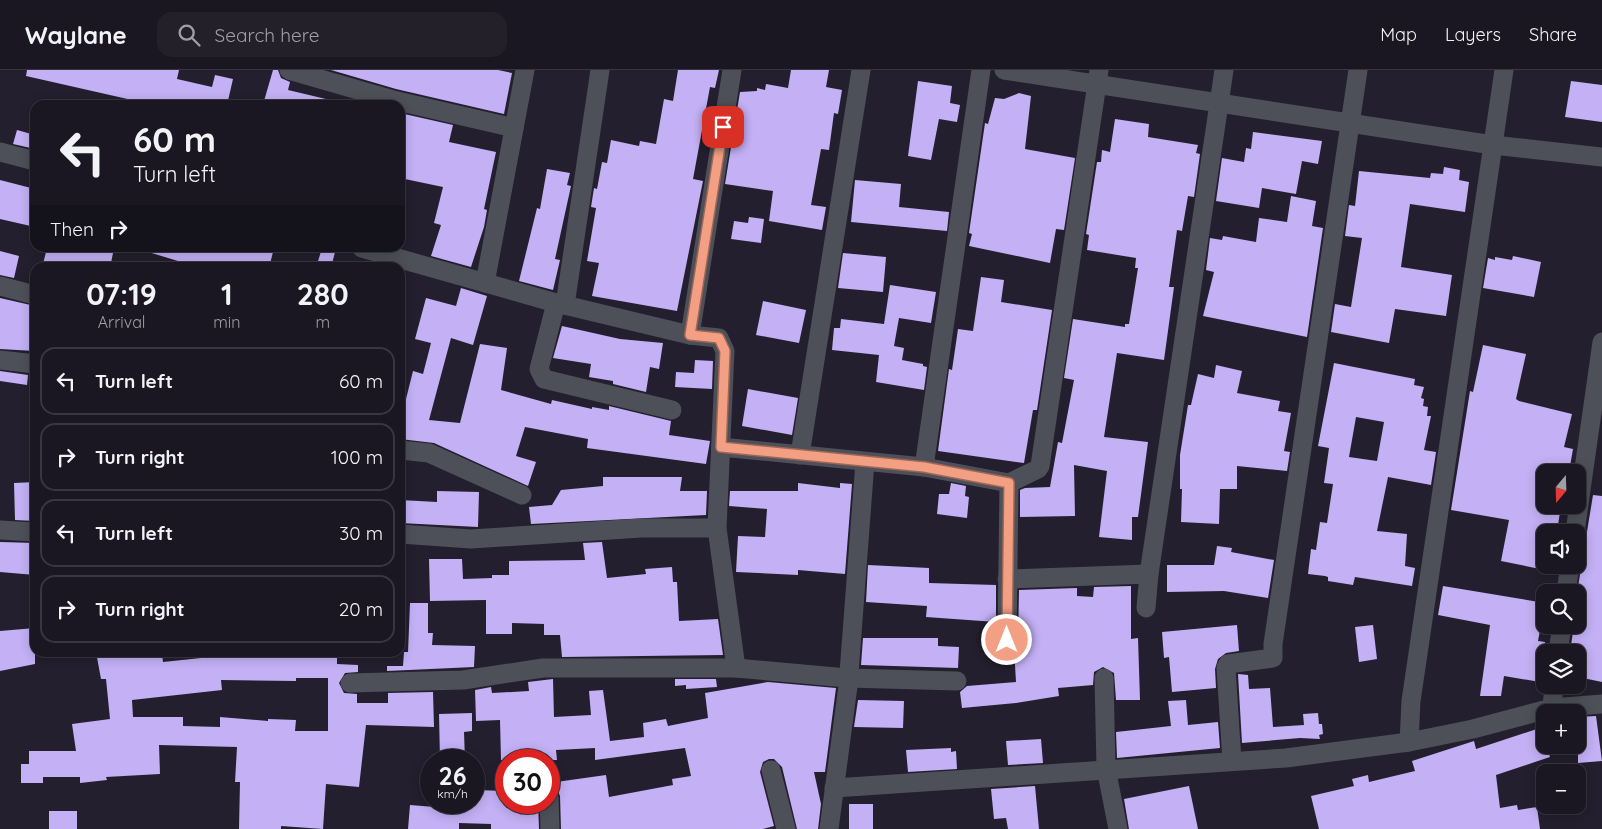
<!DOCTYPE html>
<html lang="en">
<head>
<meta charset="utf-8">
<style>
  :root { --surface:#1a1722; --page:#23202a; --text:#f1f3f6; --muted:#9f9fa5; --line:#383640 }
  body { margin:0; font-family:Quicksand,sans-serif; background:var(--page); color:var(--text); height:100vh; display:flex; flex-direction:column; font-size:19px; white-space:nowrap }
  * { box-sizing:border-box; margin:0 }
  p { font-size:16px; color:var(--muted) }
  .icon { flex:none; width:28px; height:28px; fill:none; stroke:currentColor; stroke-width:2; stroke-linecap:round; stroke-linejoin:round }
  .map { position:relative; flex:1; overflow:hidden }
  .details { position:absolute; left:30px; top:192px; width:375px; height:395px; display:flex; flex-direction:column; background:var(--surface); border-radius:15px; box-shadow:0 2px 12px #0003,0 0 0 1px var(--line) }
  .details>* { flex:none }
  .top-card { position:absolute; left:30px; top:30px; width:375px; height:152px; border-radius:15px; box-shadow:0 2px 12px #0003,0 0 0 1px var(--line); background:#1a1722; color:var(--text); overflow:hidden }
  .needle { width:32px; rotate:199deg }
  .tools { position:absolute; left:1536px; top:394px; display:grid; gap:10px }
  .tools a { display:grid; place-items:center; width:50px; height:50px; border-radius:10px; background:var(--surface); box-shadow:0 2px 12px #0003,0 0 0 1px var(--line); font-size:25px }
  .speed { position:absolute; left:420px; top:679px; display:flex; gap:10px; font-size:25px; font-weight:700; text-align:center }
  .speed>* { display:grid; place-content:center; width:65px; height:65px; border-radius:50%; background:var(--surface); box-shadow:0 2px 12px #0003,0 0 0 1px var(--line); line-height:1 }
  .speed small { font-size:12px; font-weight:400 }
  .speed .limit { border:8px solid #d22; background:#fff; color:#111 }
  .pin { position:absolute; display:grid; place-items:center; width:42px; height:42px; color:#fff; margin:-21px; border-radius:10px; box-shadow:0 2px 8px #0006 }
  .me { position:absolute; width:55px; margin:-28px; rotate:0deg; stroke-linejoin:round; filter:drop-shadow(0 0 4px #0008) }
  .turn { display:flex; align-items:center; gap:18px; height:105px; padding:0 20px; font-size:22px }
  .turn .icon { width:65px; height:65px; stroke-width:2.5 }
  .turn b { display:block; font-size:35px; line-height:42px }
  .then { display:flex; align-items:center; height:48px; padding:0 20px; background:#0003; gap:10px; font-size:19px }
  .eta { display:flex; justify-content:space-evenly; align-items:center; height:85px; text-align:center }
  .eta b { font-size:30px; font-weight:800; line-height:35px }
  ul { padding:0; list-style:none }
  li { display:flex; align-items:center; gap:15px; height:68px; margin:0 10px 8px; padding:0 10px; border:2px solid var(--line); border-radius:15px }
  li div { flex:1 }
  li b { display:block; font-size:19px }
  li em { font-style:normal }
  header { display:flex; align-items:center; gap:30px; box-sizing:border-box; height:70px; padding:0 25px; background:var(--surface); border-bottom:1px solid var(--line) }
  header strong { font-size:24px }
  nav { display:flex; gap:28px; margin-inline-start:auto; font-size:18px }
  .search { width:350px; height:45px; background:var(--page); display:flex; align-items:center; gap:12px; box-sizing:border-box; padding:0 18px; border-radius:15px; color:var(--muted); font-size:19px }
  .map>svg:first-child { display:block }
  .building { fill:#c3b0f5; fill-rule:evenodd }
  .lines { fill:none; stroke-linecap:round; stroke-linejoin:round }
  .minor { stroke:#4d5058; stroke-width:19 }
  .route-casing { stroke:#9e6755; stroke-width:12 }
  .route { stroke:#f39f83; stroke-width:9 }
</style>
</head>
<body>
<header>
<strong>Waylane</strong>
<div class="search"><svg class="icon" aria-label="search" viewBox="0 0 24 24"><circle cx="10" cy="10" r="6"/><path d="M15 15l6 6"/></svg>Search here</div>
<nav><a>Map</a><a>Layers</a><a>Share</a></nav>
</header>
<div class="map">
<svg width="1602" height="759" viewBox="0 0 1602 759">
  <rect width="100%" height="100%" fill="#231f2e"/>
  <g class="building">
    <polygon points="27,0 179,0 177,9 212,17 215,5 233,9 227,35 154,35 26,6"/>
    <polygon points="273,0 278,0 281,8 290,12 288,20 326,29 325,35 278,35 264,31"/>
    <polygon points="331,0 498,0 512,3 504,44 396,19"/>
    <polygon points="678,0 719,0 715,18 710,17 693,109 703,111 677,241 592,226 599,193 587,191 596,138 591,137 594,118 597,119 602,92 607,93 611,70 639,76 640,71 656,74 664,29 673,31"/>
    <polygon points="791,0 829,0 826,17 842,20 838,44 834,43 829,80 821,79 811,135 826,137 822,160 769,151 773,121 725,114 740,22 757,21 757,18 765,20 766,14 788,18"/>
    <polygon points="918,11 952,16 950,33 960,35 957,52 939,49 931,90 908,86"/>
    <polygon points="1571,11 1602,15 1602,52 1565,47"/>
    <polygon points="1019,23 1031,26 1025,79 1075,88 1064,160 1056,159 1050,193 969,176 972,164 969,163 985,53 988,54 995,28 1004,29"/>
    <polygon points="400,43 453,55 449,72 496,82 484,139 487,140 484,157 471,197 431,186 441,155 434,153 443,117 400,108"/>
    <polygon points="1115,49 1149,54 1148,67 1198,75 1196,83 1200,84 1194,127 1188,126 1182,161 1177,160 1169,217 1174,217 1164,290 1117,283 1104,367 1148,372 1138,447 1132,447 1132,470 1099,467 1107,401 1074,395 1075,446 1020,447 1020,420 1025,418 1050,417 1058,372 1062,373 1074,310 1064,308 1073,249 1125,257 1125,254 1129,254 1138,198 1135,198 1136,188 1087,180 1089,165 1086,164 1097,92 1101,92 1102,80 1110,82"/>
    <polygon points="17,60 35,65 35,79 13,74"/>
    <polygon points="1253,62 1322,71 1318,94 1302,91 1296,124 1262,118 1259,138 1216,131 1222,88 1244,92 1246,78 1251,79"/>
    <polygon points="1444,97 1460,100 1459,110 1469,112 1465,142 1410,134 1401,197 1452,205 1446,246 1395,239 1389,273 1331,262 1335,234 1351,237 1362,168 1345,166 1349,135 1355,136 1359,101 1430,108 1431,103 1443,104"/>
    <polygon points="547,99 570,103 567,115 571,116 555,189 560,190 553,220 519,211 537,138 540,139"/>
    <polygon points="0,110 35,119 35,157 0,149"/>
    <polygon points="855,110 901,114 899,137 949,142 947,161 851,152"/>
    <polygon points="1291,126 1316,131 1312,156 1323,158 1307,267 1203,246 1214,202 1206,200 1210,168 1222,170 1223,166 1256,172 1259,148 1287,152"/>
    <polygon points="749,147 764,149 761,173 731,169 734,151 748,153"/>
    <polygon points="47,178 114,178 110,198 42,198"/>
    <polygon points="146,178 274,178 269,198 176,198 178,191 145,181"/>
    <polygon points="322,178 336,178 331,198 316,198"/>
    <polygon points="0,181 19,186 14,208 0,205"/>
    <polygon points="843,183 886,187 883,222 838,218"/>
    <polygon points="1513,186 1541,192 1534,227 1483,218 1488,188 1495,190 1495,187 1512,190"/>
    <polygon points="981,207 1004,210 1001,232 1052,240 1037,340 1033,340 1024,393 938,381 949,299 952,300 958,259 973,261"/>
    <polygon points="890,215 936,222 931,253 899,248 894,276 904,278 902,290 923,294 923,296 927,297 924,320 876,312 879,285 832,280 834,258 840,258 841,249 884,254"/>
    <polygon points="461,218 487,226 473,275 451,268 429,350 460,353 480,274 507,278 501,320 551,334 552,330 592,339 592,337 609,340 609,336 671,351 669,365 710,371 706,394 587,378 588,369 525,357 516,386 536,392 528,416 434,373 400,369 400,340 403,341 413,301 423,304 431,273 415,269 426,228 456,236"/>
    <polygon points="0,228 35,236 35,281 0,279"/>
    <polygon points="763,231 806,240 799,273 756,265"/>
    <polygon points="562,256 620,269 663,273 659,299 650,297 646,322 613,314 613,311 589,307 591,294 553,288"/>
    <polygon points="1483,275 1526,284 1516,329 1519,331 1572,344 1564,377 1573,379 1569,402 1545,402 1545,435 1561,435 1557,462 1545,462 1545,500 1501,491 1509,450 1451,440 1470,321 1473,322"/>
    <polygon points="695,290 713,291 712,319 675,317 676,302 694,303"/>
    <path d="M 1334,293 L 1415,309 L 1414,315 L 1424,317 L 1421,328 L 1424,329 L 1423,336 L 1428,337 L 1427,346 L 1431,346 L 1424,380 L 1436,382 L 1431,415 L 1388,407 L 1377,461 L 1407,464 L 1405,496 L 1415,498 L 1412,516 L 1355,507 L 1353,515 L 1328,511 L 1328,507 L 1325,506 L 1308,504 L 1311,479 L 1316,480 L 1320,452 L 1327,453 L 1333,414 L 1324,413 L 1329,378 L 1318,376 ZM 1356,347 L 1384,352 L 1377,391 L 1349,387 Z"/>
    <polygon points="1216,295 1242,301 1237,323 1280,331 1278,341 1291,343 1284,381 1290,382 1287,401 1237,396 1237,419 1220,419 1219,454 1181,452 1182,419 1180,419 1180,385 1188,335 1191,335 1198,304 1214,308"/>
    <polygon points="0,301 28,305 27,315 0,311"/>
    <polygon points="748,319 798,328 792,365 742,356"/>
    <polygon points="603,407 682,407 680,421 707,421 706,445 531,454 529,437 552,435 561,420 603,416"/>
    <polygon points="35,412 35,451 15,450 14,413"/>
    <polygon points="798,413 840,418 840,413 852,414 845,504 798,500 798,505 736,502 738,466 765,467 767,439 729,436 730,421 798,421"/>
    <polygon points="951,413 966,416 965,426 969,427 967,448 937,444 939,424 949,424"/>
    <polygon points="437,421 479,422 478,457 400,453 400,430 437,432"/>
    <polygon points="1593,425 1602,426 1602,612 1578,607 1578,582 1570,582 1574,555 1578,555 1581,517 1578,517"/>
    <polygon points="0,472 35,473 35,505 0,502"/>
    <polygon points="602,472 607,508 646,504 645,499 672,497 673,512 677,512 679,551 718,549 723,585 562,587 560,565 544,565 544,554 512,553 512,564 486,564 486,530 430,531 429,489 462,489 463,509 492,508 492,505 509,505 509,491 585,490 583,473"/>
    <polygon points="1217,476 1232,478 1231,482 1274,490 1268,528 1224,521 1167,522 1167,495 1214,495"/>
    <polygon points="868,495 929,498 929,513 996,515 996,552 926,547 927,536 866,532"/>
    <polygon points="1131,516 1131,569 1138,568 1140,630 1116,630 1114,603 1103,597 1094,602 1093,615 1058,618 1059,626 1016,633 962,638 960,622 967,616 1016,612 1014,578 1018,570 1019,520 1077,518 1077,526 1093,527 1094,517"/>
    <polygon points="1443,516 1545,533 1538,571 1545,572 1540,612 1504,606 1501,626 1480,626 1490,555 1438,545"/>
    <polygon points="410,533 428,533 428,563 433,563 432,575 475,576 474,597 387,601 387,596 403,596 404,582 408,582"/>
    <polygon points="1237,555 1239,581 1226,583 1218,589 1215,599 1216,618 1172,622 1169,587 1164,588 1162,562"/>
    <polygon points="1373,555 1377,589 1359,592 1355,557"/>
    <polygon points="35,558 35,594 0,601 0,561"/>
    <polygon points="863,568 938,568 938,576 959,577 958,598 861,595"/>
    <path d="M 96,582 L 141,582 L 141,586 L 162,584 L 163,592 L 230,585 L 230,582 L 337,582 L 337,594 L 358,595 L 358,602 L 345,603 L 339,613 L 344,623 L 357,624 L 357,633 L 388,633 L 388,623 L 433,622 L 434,657 L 366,655 L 359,717 L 326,714 L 323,759 L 281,756 L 281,759 L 239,759 L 240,712 L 235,712 L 237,677 L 159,675 L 160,704 L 106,707 L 107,710 L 80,713 L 80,707 L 43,707 L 43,713 L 21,713 L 21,694 L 29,694 L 29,681 L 76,681 L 72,654 L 110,649 L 106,609 L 101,609 ZM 296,608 L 328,608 L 328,661 L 295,661 L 296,650 L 268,649 L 268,651 L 220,647 L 220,657 L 183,656 L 183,647 L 133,647 L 132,630 L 222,620 L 221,610 L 296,611 Z"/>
    <polygon points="1238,604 1248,605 1249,619 1270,618 1273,657 1304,655 1303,644 1318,643 1319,654 1322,654 1323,664 1319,665 1320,669 1300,668 1242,673"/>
    <polygon points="553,609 554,647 591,645 589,621 603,620 610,671 644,667 643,653 666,649 668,656 708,648 705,623 768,612 836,618 825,702 814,702 821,734 818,759 797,759 782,697 774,689 769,689 763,692 760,702 774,756 763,759 561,759 560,726 558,721 549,716 549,713 606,705 609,727 673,715 672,709 691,706 685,678 595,690 595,678 556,680 557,690 501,690 500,650 476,651 475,620 491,617 492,623 529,621 528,612"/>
    <polygon points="675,609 716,609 717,617 686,619 686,615 675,616"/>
    <polygon points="858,630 904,631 903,658 854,657"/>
    <polygon points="1186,630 1188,655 1218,652 1220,678 1117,688 1116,662 1171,656 1168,631"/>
    <polygon points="472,643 472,661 464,662 465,690 440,690 439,644"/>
    <polygon points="1596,646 1602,691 1578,693 1578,647"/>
    <polygon points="1540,658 1550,687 1496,705 1500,738 1517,735 1518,740 1537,737 1540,759 1319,759 1311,726 1354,716 1352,709 1368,705 1369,712 1415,701 1412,691 1474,671 1476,679"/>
    <polygon points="1041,669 1043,693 1008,695 1006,671"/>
    <polygon points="951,678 951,682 956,681 957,699 908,702 906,680"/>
    <polygon points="1035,716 1039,759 1008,759 1006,748 994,749 991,719"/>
    <polygon points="1189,716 1198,759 1129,759 1124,729"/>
    <polygon points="476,720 506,721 506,738 538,732 539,759 491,759 491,754 459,753 459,759 408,759 410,735 447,738 447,732 476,732"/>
    <rect x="849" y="734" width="24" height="25"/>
    <rect x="49" y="741" width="28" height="18"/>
  </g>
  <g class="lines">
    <g class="minor">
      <polyline points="289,0 393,30 514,58"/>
      <polyline points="1004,0 1493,75 1602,87"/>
      <polyline points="0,82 35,91"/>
      <polyline points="362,178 556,233 690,265 719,268 725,281 717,458 736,598"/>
      <polyline points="485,213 525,0"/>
      <polyline points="0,216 35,225"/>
      <polyline points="556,233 539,299 544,309 672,340"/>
      <polyline points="565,235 600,0"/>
      <polyline points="690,265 732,0"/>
      <polyline points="0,290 35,294"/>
      <polyline points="721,377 924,397 1009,413"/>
      <polyline points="400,380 429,383 522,425"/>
      <polyline points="800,385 861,0"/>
      <polyline points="924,397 981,0"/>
      <polyline points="0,460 35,462"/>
      <polyline points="1575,462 1602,272"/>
      <polyline points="400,464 471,469 641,458 717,458"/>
      <polyline points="1007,509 1149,504"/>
      <polyline points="1566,522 1570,495"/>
      <polyline points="1146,538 1149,504 1224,0"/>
      <polyline points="1007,570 1009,413 1038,399 1040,396 1099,0"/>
      <polyline points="1558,582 1562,555"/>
      <polyline points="1104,608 1106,698 1118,759"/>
      <polyline points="350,613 463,610 543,598 736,598 847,608 957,611"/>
      <polyline points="1552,638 1554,615"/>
      <polyline points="1409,672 1411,631 1504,0"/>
      <polyline points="1232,691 1226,598 1228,594 1273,588 1273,574 1358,0"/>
      <polyline points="771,700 786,759"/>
      <polyline points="834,718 1286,688 1409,672 1473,659 1552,638 1602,634"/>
      <polyline points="549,727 550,759"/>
      <polyline points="829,759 848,616 865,392"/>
    </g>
  </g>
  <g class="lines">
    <defs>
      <polyline id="route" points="723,57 690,265 719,268 725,281 721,377 924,397 1009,413 1007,570"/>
    </defs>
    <use href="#route" class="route-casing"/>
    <use href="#route" class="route"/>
  </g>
</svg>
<div class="tools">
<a><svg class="needle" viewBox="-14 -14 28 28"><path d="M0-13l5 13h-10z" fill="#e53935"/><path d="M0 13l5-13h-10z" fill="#9f9fa5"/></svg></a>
<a><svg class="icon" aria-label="sound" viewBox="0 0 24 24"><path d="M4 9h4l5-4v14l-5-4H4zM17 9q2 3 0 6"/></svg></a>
<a><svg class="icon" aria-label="search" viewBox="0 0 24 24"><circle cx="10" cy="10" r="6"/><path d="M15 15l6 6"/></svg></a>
<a><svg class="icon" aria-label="layers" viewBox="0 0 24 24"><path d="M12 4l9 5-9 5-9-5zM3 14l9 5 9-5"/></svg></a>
<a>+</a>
<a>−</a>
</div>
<div class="speed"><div>26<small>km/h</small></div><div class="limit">30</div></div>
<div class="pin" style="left:723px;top:57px;background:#d93025"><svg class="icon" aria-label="arrive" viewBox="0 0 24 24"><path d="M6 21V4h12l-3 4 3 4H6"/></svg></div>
<svg class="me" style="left:1007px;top:570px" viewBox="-20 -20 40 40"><circle r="17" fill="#f39f83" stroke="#fff" stroke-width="3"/><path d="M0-11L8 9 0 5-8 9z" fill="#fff"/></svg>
<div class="top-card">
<div class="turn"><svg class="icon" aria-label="left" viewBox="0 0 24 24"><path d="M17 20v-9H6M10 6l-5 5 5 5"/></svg><div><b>60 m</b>Turn left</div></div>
<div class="then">Then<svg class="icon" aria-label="right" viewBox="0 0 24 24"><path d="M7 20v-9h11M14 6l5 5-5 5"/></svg></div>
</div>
<section class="details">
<div class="eta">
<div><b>07:19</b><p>Arrival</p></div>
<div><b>1</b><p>min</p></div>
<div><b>280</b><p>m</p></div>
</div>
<ul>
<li><svg class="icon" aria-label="left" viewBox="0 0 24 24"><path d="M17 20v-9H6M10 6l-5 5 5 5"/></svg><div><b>Turn left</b></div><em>60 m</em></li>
<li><svg class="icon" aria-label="right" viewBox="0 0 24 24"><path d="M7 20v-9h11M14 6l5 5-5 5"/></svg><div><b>Turn right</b></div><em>100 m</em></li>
<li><svg class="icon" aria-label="left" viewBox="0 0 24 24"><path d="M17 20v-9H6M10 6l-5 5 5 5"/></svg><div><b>Turn left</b></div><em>30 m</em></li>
<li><svg class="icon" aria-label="right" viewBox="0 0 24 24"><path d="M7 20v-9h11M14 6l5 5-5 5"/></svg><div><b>Turn right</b></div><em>20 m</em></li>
</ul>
</section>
</div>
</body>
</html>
